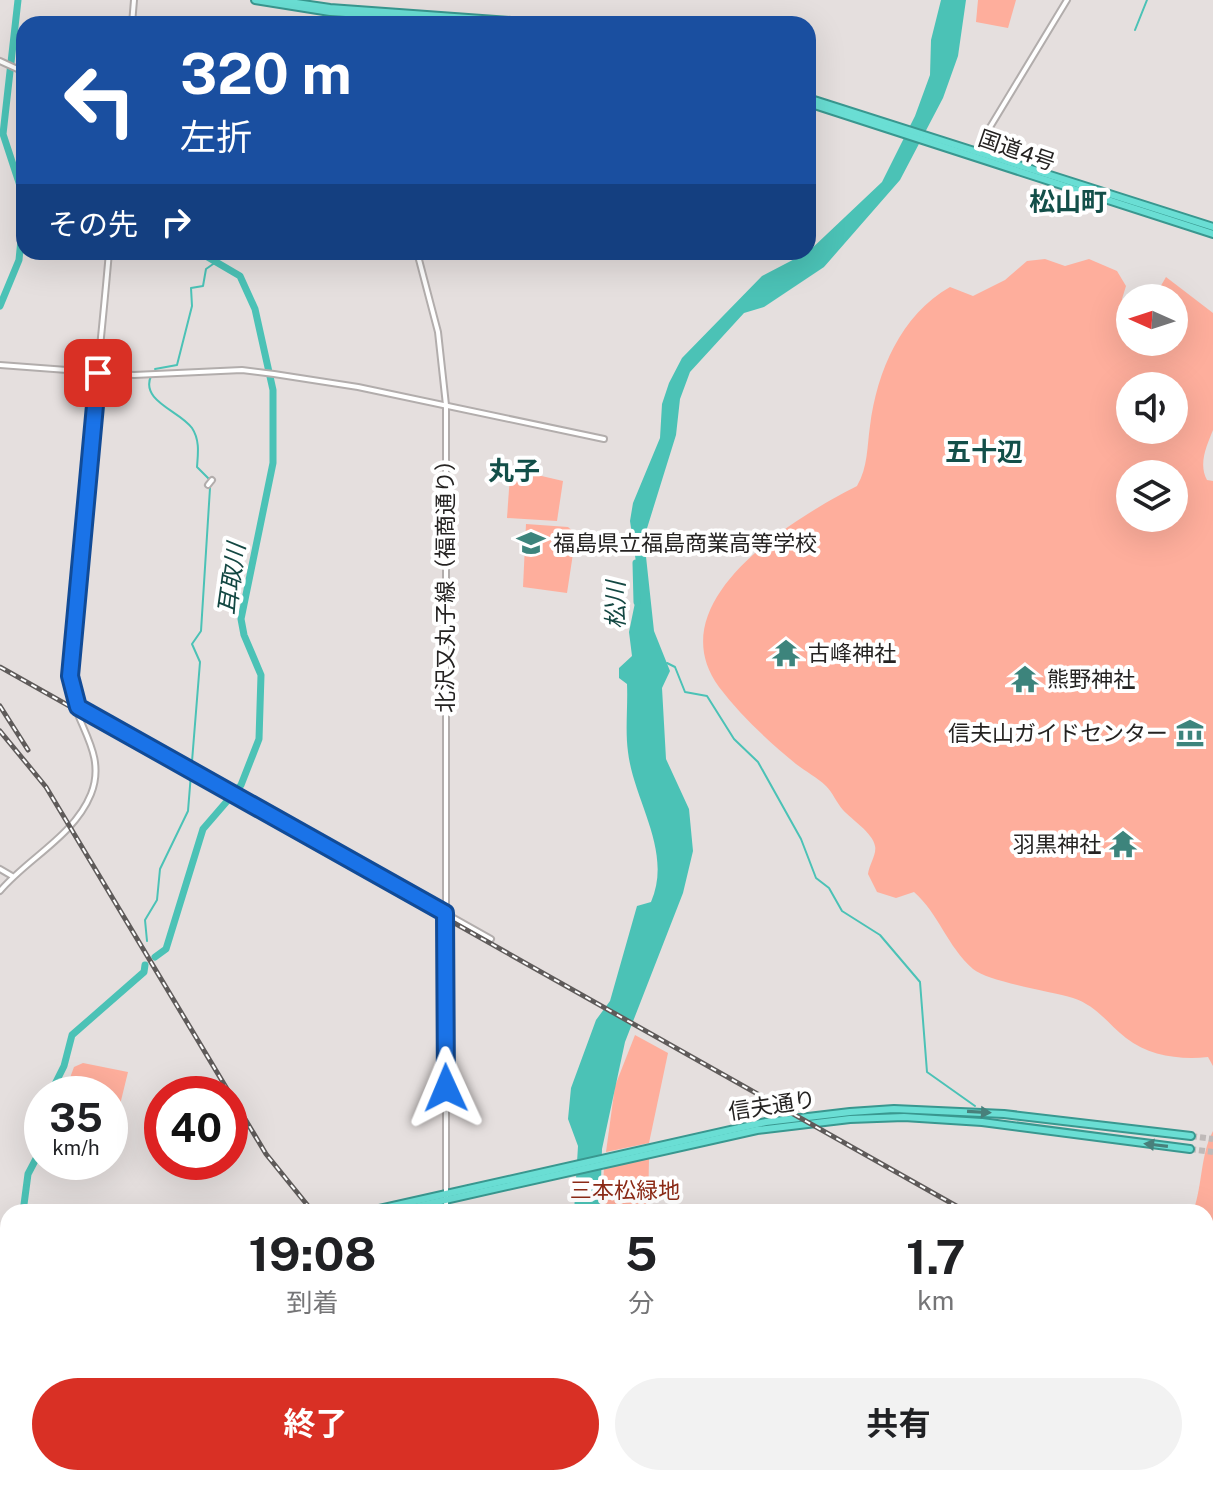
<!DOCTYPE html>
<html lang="ja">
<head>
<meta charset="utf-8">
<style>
  :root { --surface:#fff; --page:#f2f2f2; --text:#202124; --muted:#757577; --accent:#d93025 }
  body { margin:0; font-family:"Public Sans","Noto Sans JP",sans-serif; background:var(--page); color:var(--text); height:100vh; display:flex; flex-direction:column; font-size:30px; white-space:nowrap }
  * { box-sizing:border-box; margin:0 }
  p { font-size:26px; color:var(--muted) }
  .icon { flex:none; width:44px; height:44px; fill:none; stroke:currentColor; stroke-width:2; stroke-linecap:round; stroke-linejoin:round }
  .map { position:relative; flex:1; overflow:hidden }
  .details { position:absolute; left:0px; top:1204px; width:1214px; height:282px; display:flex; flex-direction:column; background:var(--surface); border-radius:24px 24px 0 0; box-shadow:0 8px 32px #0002 }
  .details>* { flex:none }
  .banner { position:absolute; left:16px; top:16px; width:800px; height:244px; border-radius:24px; box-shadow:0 8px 32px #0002; background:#1a4fa0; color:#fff; overflow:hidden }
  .needle { width:52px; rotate:273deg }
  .tools { position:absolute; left:1116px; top:284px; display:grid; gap:16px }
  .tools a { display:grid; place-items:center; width:72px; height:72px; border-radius:50%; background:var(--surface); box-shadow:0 8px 32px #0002; font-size:40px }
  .speed { position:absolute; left:24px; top:1076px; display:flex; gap:16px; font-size:40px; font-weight:700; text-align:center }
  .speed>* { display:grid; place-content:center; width:104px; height:104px; border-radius:50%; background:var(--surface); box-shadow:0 8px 32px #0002; line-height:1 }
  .speed small { font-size:20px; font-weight:400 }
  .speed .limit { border:12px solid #d22; background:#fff; color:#111 }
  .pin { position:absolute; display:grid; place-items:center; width:68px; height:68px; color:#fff; margin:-34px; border-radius:16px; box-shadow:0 4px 12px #0006 }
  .me { position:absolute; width:88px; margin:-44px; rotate:359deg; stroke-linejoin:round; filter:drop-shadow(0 0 6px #0008) }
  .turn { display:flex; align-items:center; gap:28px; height:168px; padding:0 32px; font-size:36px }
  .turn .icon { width:104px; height:104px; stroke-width:2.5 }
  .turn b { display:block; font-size:56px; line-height:68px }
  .then { display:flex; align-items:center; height:76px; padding:0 32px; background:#0003; gap:16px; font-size:30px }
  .eta { display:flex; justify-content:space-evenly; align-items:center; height:136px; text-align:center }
  .eta b { font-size:48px; font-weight:700; line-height:56px }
  .primary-button { display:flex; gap:16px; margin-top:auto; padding:16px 32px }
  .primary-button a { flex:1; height:92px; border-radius:48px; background:var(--accent); color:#fff; font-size:32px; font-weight:700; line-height:92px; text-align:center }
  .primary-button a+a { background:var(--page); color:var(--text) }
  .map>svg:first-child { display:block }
  .green { fill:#feae9c; fill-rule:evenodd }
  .water { fill:#4bc2b6 }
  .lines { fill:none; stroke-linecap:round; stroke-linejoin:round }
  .stream { stroke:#4bc2b6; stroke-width:2 }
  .river { stroke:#4bc2b6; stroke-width:7 }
  .trunk-tunnel { stroke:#bfb9b8; stroke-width:6; stroke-dasharray:6 3; stroke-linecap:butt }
  .tertiary-casing { stroke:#b2adac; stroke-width:8 }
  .trunk-casing { stroke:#39978f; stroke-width:10 }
  .tertiary { stroke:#fff; stroke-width:4 }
  .trunk { stroke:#6aded4; stroke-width:6 }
  .rail-casing { stroke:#5f5b5a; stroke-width:5 }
  .rail { stroke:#fff; stroke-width:2; stroke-dasharray:6; stroke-linecap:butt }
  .oneway { fill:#48807b }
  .route-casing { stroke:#114b97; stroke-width:20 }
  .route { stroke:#1a73e8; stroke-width:14 }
  .labels { text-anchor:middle; stroke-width:8; stroke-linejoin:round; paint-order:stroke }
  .street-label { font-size:22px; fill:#252322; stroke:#fff }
  .poi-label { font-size:22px; fill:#252322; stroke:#fff; text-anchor:start }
  .park-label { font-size:22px; fill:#8c2a16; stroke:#fff }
  .water-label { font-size:24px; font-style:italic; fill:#134742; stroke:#fff }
  .quarter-label { font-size:26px; font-weight:bold; fill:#134f49; stroke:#fff }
</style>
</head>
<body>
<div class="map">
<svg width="1213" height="1485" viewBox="0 0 1213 1485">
  <rect width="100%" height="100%" fill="#e5dfde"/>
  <g class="green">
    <polygon points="978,0 1016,0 1008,28 976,22"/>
    <path d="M 1045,259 L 1065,266 L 1089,259 L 1117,271 L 1126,286 L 1122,299 L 1130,302 L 1130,342 L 1174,342 L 1174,298 L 1134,298 L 1155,296 L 1166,277 L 1213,313 L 1213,430 C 1207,445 1198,464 1207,480 L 1213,481 L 1213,1066 L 1208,1057 C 1180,1060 1149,1056 1126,1038 C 1107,1023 1097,1006 1073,998 C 1050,991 989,982 973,969 C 947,946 939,914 914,892 L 896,898 L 877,892 L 868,874 C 869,865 877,854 875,846 C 873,833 851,819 843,810 C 836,802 833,793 826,786 C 817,777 806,772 796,764 C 768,741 741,716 719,687 C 657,602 792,519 857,486 C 868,467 867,446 870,426 C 877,371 901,315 950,287 L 973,296 L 1005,280 L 1027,261 ZM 1130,386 L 1174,386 L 1174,430 L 1130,430 ZM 1130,474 L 1174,474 L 1174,518 L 1130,518 Z"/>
    <polygon points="516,470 563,481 557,521 507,518 510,475"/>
    <polygon points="526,524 568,527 576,534 567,593 523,587"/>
    <polygon points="635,1035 668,1053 649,1143 606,1152 615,1086"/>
    <polygon points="83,1063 128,1072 117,1117 110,1116 110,1094 64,1094 74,1067"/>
    <path d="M 1213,1131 L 1213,1485 L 1173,1485 L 1171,1478 L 1206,1478 L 1206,1212 L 1193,1212 C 1203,1184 1200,1156 1213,1131 Z"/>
    <polygon points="649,1158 648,1212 602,1212 604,1167"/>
  </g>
  <path class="water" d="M 941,0 L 966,0 L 958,56 L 943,98 L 900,180 L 824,267 L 764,307 L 744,313 L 690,372 L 680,399 L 676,435 L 644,538 L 654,631 L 670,671 L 662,688 L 666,759 L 689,809 L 693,851 L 683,893 L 625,1042 L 602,1149 L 600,1212 L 574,1212 L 578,1146 L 568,1119 L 571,1088 L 596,1020 L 610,1001 L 637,906 L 651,902 C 673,851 634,802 628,752 C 625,730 628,706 627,684 L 619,678 L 619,668 L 632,656 L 629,632 L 639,583 L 630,521 L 633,503 L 660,438 L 662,404 L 669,383 L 682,358 L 762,276 L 808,252 L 882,182 L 915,116 L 930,75 L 931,40 Z"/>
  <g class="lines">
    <g class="stream">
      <polyline points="1135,30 1147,0"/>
      <polyline points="155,369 177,365 192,306 191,288 203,286 206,269 216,262"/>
      <polyline points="667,663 675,667 685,692 707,696 734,739 758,762 801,839 816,878 829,888 842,911 880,935 920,982 927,1072 975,1106"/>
      <path d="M 147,941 L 145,920 L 157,900 L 160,869 L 188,811 L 200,662 L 192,644 L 201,631 L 210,488 L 210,480 L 197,467 C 198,454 200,440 192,428 C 180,411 140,401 151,376"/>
    </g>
    <g class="river">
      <polyline points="18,0 3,134 24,198"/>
      <polyline points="0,306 19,260 24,208"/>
      <polyline points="636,563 637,602"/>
      <polyline points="155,957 166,949 203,829 241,785 259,739 261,675 244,635 241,619 273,463 273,390 255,309 240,276 199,252"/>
      <polyline points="50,1094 64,1066 72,1035 144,972 145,965"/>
      <polyline points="23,1212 28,1174 38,1155 42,1134"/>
    </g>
    <g class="trunk-tunnel">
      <polyline points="1191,1136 1213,1139"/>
      <polyline points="1190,1149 1213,1152"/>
    </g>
    <defs>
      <g id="tertiary">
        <polyline points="132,24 134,0"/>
        <polyline points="0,61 24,72"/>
        <polyline points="975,152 1067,0"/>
        <polyline points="417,252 438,332 446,405 446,1212"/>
        <polyline points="0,365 134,375 242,370 274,374 358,387 604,439"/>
        <polyline points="208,485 212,480"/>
        <polyline points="80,708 491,939"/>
        <polyline points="0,869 12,876"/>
        <path d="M 0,891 C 28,858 74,836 91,794 C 109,749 68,719 70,677 C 78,535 97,393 109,252"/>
        <polyline points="0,1472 8,1473"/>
        <polyline points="64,1478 149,1485"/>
        <polyline points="273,1485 276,1478"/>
        <polyline points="446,1485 446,1478"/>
      </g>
      <g id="trunk">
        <polyline points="255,0 330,12 519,24"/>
        <polyline points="276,0 330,8 552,24"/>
        <polyline points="808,98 1213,227"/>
        <polyline points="808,103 1213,234"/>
        <polyline points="366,1212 766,1122 850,1112 894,1109 1004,1114 1191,1136"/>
        <polyline points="392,1212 757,1130 850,1119 904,1117 982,1122 1190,1149"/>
        <polyline points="0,1297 8,1295"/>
        <polyline points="0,1303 8,1301"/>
        <polyline points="349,1478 358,1485"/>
        <polyline points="359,1478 368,1485"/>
      </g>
    </defs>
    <use href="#tertiary" class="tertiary-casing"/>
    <use href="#trunk" class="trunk-casing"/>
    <use href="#tertiary" class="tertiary"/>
    <use href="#trunk" class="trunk"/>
    <defs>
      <g id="rail">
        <polyline points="0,667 967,1212"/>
        <polyline points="0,706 28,750"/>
        <polyline points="0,731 46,787 266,1154 313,1212"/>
        <polyline points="908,1478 915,1485"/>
        <polyline points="931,1478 936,1485"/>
      </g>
    </defs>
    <use href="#rail" class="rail-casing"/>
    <use href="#rail" class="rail"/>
  </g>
  <defs><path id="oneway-solid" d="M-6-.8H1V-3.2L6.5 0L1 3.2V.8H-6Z" transform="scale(2)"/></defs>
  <g class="oneway">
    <use href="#oneway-solid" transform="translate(979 1112) rotate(3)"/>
    <use href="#oneway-solid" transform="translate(1156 1145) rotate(-173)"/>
  </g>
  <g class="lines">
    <defs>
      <polyline id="route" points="98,373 70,676 78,707 445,913 446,1088"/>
    </defs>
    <use href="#route" class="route-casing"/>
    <use href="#route" class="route"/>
  </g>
  <defs>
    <symbol id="school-bare" viewBox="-9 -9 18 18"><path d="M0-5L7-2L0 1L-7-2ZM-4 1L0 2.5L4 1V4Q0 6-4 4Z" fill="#3d847c" stroke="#fff" stroke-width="2.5" paint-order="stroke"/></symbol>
    <symbol id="temple-bare" viewBox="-9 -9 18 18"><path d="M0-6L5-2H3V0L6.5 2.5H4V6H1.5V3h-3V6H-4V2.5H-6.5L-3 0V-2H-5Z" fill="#3d847c" stroke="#fff" stroke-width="2.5" paint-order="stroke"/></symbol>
    <symbol id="museum-bare" viewBox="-9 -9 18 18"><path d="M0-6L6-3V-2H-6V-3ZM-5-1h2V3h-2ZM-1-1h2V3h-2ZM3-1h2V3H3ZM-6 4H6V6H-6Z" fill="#3d847c" stroke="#fff" stroke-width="2.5" paint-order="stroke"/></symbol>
  </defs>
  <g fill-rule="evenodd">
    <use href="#school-bare" x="511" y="523" width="40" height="40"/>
    <use href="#temple-bare" x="766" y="633" width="40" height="40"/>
    <use href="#temple-bare" x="1005" y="659" width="40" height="40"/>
    <use href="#museum-bare" x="1170" y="713" width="40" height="40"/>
    <use href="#temple-bare" x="1103" y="824" width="40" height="40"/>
  </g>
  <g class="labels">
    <g class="street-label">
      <text transform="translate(1017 150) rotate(19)" y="8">国道4号</text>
      <text transform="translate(445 581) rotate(-90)" y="8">北沢又丸子線（福商通り）</text>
      <text transform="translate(772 1105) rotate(-9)" y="8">信夫通り</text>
    </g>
    <g class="poi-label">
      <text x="553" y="551">福島県立福島商業高等学校</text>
      <text x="808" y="661">古峰神社</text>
      <text x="1047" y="687">熊野神社</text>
      <text x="1168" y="741" text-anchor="end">信夫山ガイドセンター</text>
      <text x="1101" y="852" text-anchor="end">羽黒神社</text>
    </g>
    <g class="park-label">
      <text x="625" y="1198">三本松緑地</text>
    </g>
    <g class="water-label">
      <text transform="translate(232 579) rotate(-82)" y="8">耳取川</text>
      <text transform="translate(616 605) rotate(-90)" y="8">松川</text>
    </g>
    <g class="quarter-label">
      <text x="1068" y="211">松山町</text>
      <text x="984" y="461">五十辺</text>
      <text x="514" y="480">丸子</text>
    </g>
  </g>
</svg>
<div class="tools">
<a><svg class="needle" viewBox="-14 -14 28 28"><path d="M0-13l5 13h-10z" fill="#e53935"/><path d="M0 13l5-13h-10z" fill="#757577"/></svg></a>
<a><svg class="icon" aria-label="sound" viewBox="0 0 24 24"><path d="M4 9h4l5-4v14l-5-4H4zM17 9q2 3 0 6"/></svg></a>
<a><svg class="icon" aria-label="layers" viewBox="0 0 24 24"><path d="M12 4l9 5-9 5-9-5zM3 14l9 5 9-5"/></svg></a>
</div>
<div class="speed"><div>35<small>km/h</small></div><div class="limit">40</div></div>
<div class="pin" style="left:98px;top:373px;background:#d93025"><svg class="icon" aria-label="arrive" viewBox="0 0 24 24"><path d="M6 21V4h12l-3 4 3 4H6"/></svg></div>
<svg class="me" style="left:446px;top:1088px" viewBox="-20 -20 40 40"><path d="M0-17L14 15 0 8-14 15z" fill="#1a73e8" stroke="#fff" stroke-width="4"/></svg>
<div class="banner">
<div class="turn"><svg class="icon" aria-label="left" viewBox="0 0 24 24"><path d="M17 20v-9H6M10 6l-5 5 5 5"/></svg><div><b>320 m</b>左折</div></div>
<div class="then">その先<svg class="icon" aria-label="right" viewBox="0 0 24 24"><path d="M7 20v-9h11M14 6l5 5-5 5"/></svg></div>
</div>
<section class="details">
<div class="eta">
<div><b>19:08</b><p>到着</p></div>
<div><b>5</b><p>分</p></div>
<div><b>1.7</b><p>km</p></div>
</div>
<div class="primary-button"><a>終了</a><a>共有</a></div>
</section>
</div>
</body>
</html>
